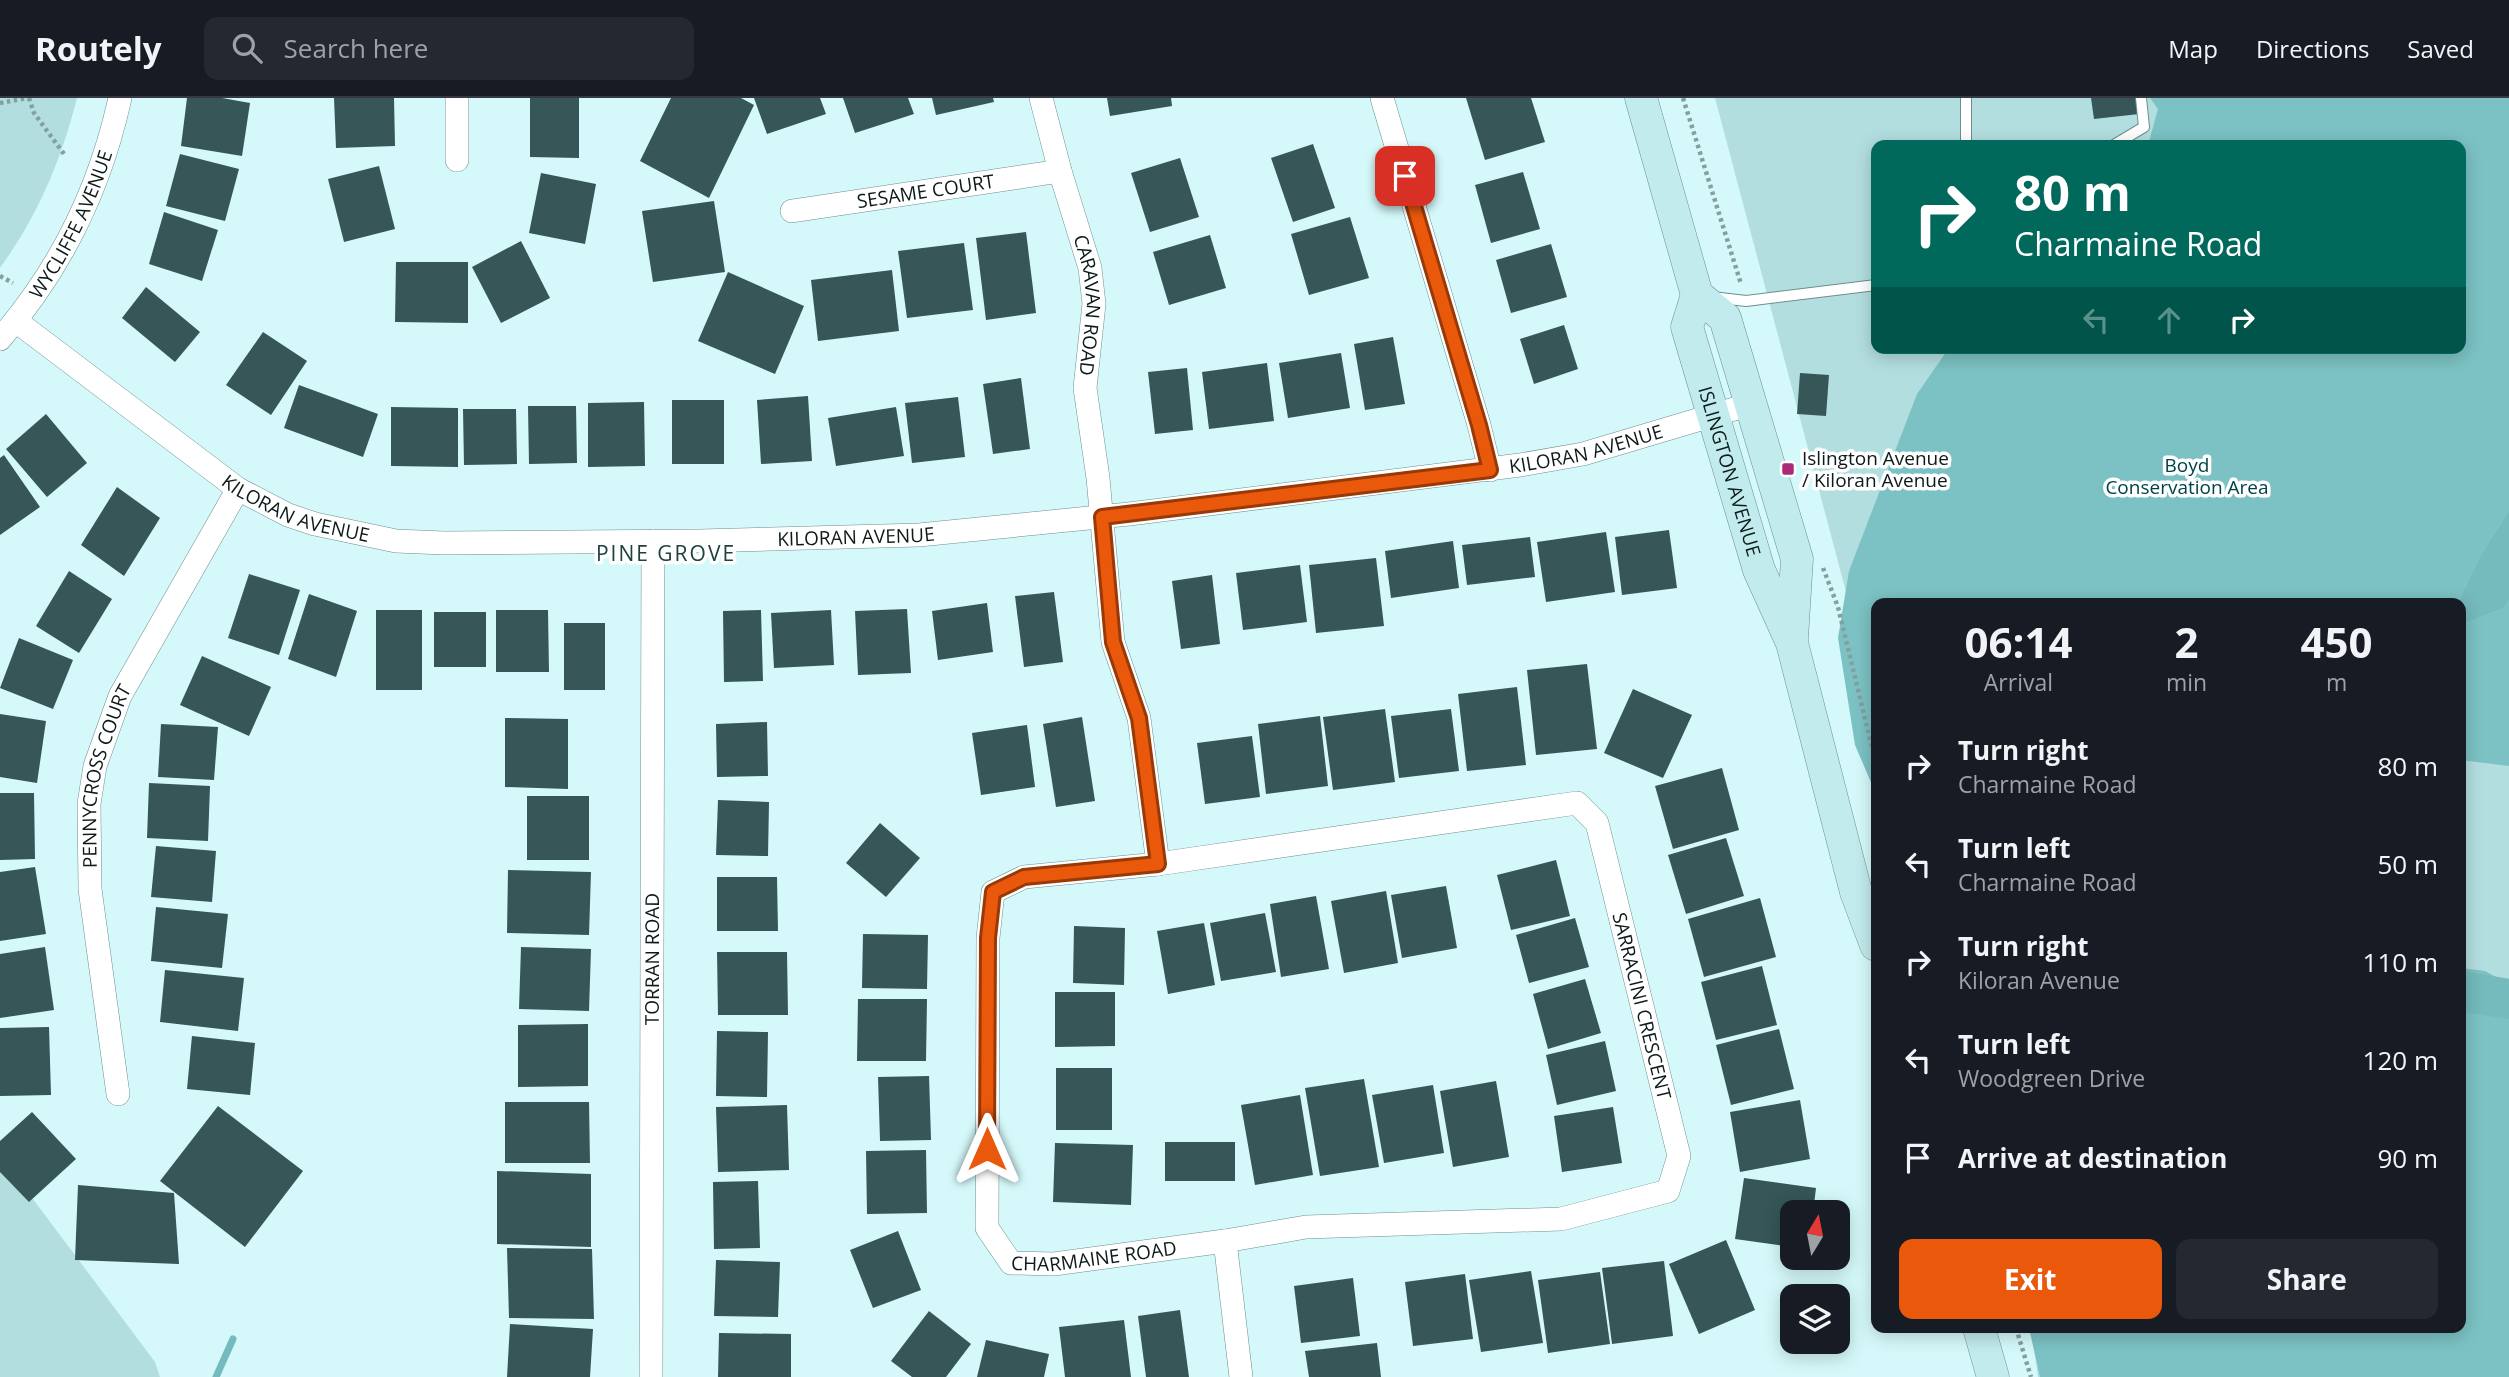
<!DOCTYPE html>
<html lang="en">
<head>
<meta charset="utf-8">
<style>
  :root { --surface:#171b24; --page:#242831; --text:#f1f3f6; --muted:#9ea1a6; --line:#363941; --accent:#ea580c }
  body { margin:0; font-family:"Open Sans",sans-serif; background:var(--page); color:var(--text); height:100vh; display:flex; flex-direction:column; font-size:26px; white-space:nowrap }
  * { box-sizing:border-box; margin:0 }
  p { font-size:23px; color:var(--muted) }
  .icon { flex:none; width:38px; height:38px; fill:none; stroke:currentColor; stroke-width:2; stroke-linecap:round; stroke-linejoin:round }
  .map { position:relative; flex:1; overflow:hidden }
  .side { position:absolute; left:1871px; top:500px; width:595px; height:735px; display:flex; flex-direction:column; background:var(--surface); border-radius:14px; box-shadow:0 4px 18px #0003 }
  .side>* { flex:none }
  .banner { position:absolute; left:1871px; top:42px; width:595px; height:214px; border-radius:14px; box-shadow:0 4px 18px #0003; background:#00695c; color:#fff; overflow:hidden }
  .needle { width:46px; rotate:10deg }
  .buttons { position:absolute; left:1780px; top:1102px; display:grid; gap:14px }
  .buttons a { display:grid; place-items:center; width:70px; height:70px; border-radius:14px; background:var(--surface); box-shadow:0 4px 18px #0003; font-size:35px }
  .pin { position:absolute; display:grid; place-items:center; width:60px; height:60px; color:#fff; margin:-30px; border-radius:14px; box-shadow:0 4px 10px #0006 }
  .me { position:absolute; width:77px; margin:-38px; rotate:0deg; stroke-linejoin:round; filter:drop-shadow(0 0 5px #0008) }
  .turn { display:flex; align-items:center; gap:24px; height:147px; padding:0 28px; font-size:32px }
  .turn .icon { width:91px; height:91px; stroke-width:2.5 }
  .turn b { display:block; font-size:49px; line-height:60px }
  .lanes { display:flex; align-items:center; height:66px; padding:0 28px; background:#0003; justify-content:center; gap:35px; direction:ltr }
  .lanes .off { opacity:.35 }
  .eta { display:flex; justify-content:space-evenly; align-items:center; height:119px; text-align:center }
  .eta b { font-size:42px; font-weight:700; line-height:49px }
  .action { display:flex; gap:14px; margin-top:auto; padding:14px 28px }
  .action a { flex:1; height:80px; border-radius:14px; background:var(--accent); color:#fff; font-size:28px; font-weight:700; line-height:80px; text-align:center }
  .action a+a { background:var(--page); color:var(--text) }
  ul { padding:0; list-style:none }
  li { display:flex; align-items:center; gap:21px; height:98px; padding:0 28px }
  li div { flex:1 }
  li b { display:block; font-size:26px }
  li em { font-style:normal }
  header { display:flex; align-items:center; gap:42px; box-sizing:border-box; height:98px; padding:0 35px; background:var(--surface); border-bottom:2px solid var(--line) }
  header strong { font-size:33px }
  nav { display:flex; gap:38px; margin-inline-start:auto; font-size:24px }
  .search { width:490px; height:63px; background:var(--page); display:flex; align-items:center; gap:18px; box-sizing:border-box; padding:0 24px; border-radius:14px; color:var(--muted); font-size:26px }
  .map>svg:first-child { display:block }
  .green { fill:#b3dedf; fill-rule:evenodd }
  .forest { fill:#7cc2c4 }
  .water { fill:#75babd }
  .lines { fill:none; stroke-linecap:round; stroke-linejoin:round }
  .stream { stroke:#75babd; stroke-width:7 }
  .river { stroke:#75babd; stroke-width:40 }
  .building { fill:#365657 }
  .lane-casing { stroke:#6d8e8f; stroke-width:12 }
  .street-casing { stroke:#6d8e8f; stroke-width:24 }
  .secondary-casing { stroke:#6d8e8f; stroke-width:33 }
  .path { stroke:#849f9f; stroke-width:4.5; stroke-dasharray:3.5 3.5; stroke-linecap:butt }
  .lane { stroke:#fff; stroke-width:10 }
  .street { stroke:#fff; stroke-width:23 }
  .secondary { stroke:#c1ebec; stroke-width:32 }
  .route-casing { stroke:#983908; stroke-width:18 }
  .route { stroke:#ea580c; stroke-width:12 }
  .poi-dot { fill:#ab2a77; stroke:#fff; stroke-width:2.5 }
  .labels { text-anchor:middle; stroke-width:7; stroke-linejoin:round; paint-order:stroke }
  .street-label { font-size:19px; fill:#0d1a1a; stroke:#fff }
  .poi-label { font-size:19px; fill:#0d1a1a; stroke:#fff; text-anchor:start }
  .park-label { font-size:19px; fill:#004346; stroke:#fff }
  .neighbourhood-label { font-size:21px; letter-spacing:2px; fill:#214041; stroke:#fff }
</style>
</head>
<body>
<header>
<strong>Routely</strong>
<div class="search"><svg class="icon" aria-label="search" viewBox="0 0 24 24"><circle cx="10" cy="10" r="6"/><path d="M15 15l6 6"/></svg>Search here</div>
<nav><a>Map</a><a>Directions</a><a>Saved</a></nav>
</header>
<div class="map">
<svg width="2509" height="1279" viewBox="0 0 2509 1279">
  <rect width="100%" height="100%" fill="#d5f9fa"/>
  <g class="green">
    <path d="M 0,0 L 77,0 C 61,63 38,117 0,170 Z"/>
    <path d="M 1715,0 L 2509,0 L 2509,1279 L 2038,1279 L 2031,1230 L 2460,1230 L 2460,506 L 1876,506 L 1876,607 ZM 1876,47 L 2460,47 L 2460,250 L 1876,250 Z"/>
    <polygon points="0,1057 155,1264 160,1279 0,1279"/>
  </g>
  <g class="forest">
    <polygon points="2150,0 2509,0 2509,412 2479,460 2457,506 1876,506 1876,696 1855,647 1838,540 1849,473 1917,296 1949,250 2460,250 2460,47 2148,47 2158,11"/>
    <polygon points="2509,502 2509,668 2461,662 2460,526 2504,510"/>
    <polygon points="2461,870 2485,873 2509,886 2509,1279 2040,1279 2029,1230 2460,1230"/>
  </g>
  <polygon class="water" points="2509,412 2509,502 2504,510 2461,526 2460,506 2457,506 2479,460"/>
  <g class="lines">
    <polyline class="stream" points="216,1279 233,1241"/>
    <polyline class="river" points="2460,893 2509,901"/>
  </g>
  <g class="building">
    <polygon points="187,0 222,0 250,5 242,58 181,48"/>
    <polygon points="334,0 394,0 395,48 336,50"/>
    <polygon points="530,0 579,0 579,60 530,59"/>
    <polygon points="671,0 741,0 754,7 709,100 640,63"/>
    <polygon points="754,0 820,0 826,16 767,36"/>
    <polygon points="843,0 908,0 914,16 855,35"/>
    <polygon points="932,0 993,0 994,4 936,17"/>
    <polygon points="1107,0 1171,0 1172,8 1110,18"/>
    <polygon points="1466,0 1531,0 1545,44 1485,62"/>
    <polygon points="2091,0 2137,0 2139,16 2094,21"/>
    <polygon points="1313,46 1335,110 1293,124 1271,60"/>
    <polygon points="180,56 239,71 225,123 166,108"/>
    <polygon points="1180,60 1199,119 1150,134 1131,75"/>
    <polygon points="379,68 395,131 344,144 328,81"/>
    <polygon points="1523,74 1540,131 1491,145 1475,87"/>
    <polygon points="541,75 596,86 585,146 529,135"/>
    <polygon points="714,103 725,174 653,184 642,113"/>
    <polygon points="164,114 218,132 202,183 149,166"/>
    <polygon points="1350,119 1369,180 1309,197 1291,136"/>
    <polygon points="1026,134 1036,215 986,222 976,140"/>
    <polygon points="1210,137 1226,190 1169,207 1153,154"/>
    <polygon points="521,143 550,200 501,225 472,169"/>
    <polygon points="964,145 973,212 907,220 898,153"/>
    <polygon points="1551,146 1567,199 1511,215 1496,162"/>
    <polygon points="396,164 468,164 468,225 395,224"/>
    <polygon points="892,172 899,233 818,243 811,182"/>
    <polygon points="728,174 804,208 775,276 698,243"/>
    <polygon points="146,189 200,234 175,264 122,220"/>
    <polygon points="1564,227 1578,271 1534,286 1520,241"/>
    <polygon points="263,234 307,263 271,317 226,287"/>
    <polygon points="1393,239 1405,306 1365,312 1354,246"/>
    <polygon points="1341,255 1350,310 1288,320 1279,265"/>
    <polygon points="1267,265 1274,323 1209,331 1202,274"/>
    <polygon points="1187,270 1193,332 1155,336 1148,274"/>
    <polygon points="1800,275 1829,277 1826,318 1797,316"/>
    <polygon points="1021,280 1030,351 993,356 983,286"/>
    <polygon points="299,287 378,316 363,359 284,330"/>
    <polygon points="808,298 812,363 761,366 757,302"/>
    <polygon points="958,299 965,359 912,365 905,305"/>
    <rect x="672" y="302" width="52" height="64"/>
    <polygon points="644,304 645,368 588,369 588,305"/>
    <polygon points="528,308 576,308 577,365 529,366"/>
    <polygon points="391,309 458,310 458,369 391,368"/>
    <polygon points="896,309 904,358 836,368 828,320"/>
    <polygon points="463,311 516,311 517,366 464,367"/>
    <polygon points="46,316 87,365 47,399 6,351"/>
    <polygon points="4,357 40,409 0,437 0,360"/>
    <polygon points="117,389 160,420 124,478 81,447"/>
    <polygon points="1669,432 1677,490 1622,497 1615,439"/>
    <polygon points="1606,434 1615,494 1546,504 1537,444"/>
    <polygon points="1530,439 1535,479 1467,487 1462,447"/>
    <polygon points="1453,443 1459,490 1391,500 1385,453"/>
    <polygon points="1376,460 1384,528 1316,535 1309,467"/>
    <polygon points="1300,467 1307,524 1243,532 1236,475"/>
    <polygon points="69,473 112,501 79,555 36,528"/>
    <polygon points="249,476 300,492 279,557 228,540"/>
    <polygon points="1212,477 1220,546 1181,551 1172,483"/>
    <polygon points="1054,494 1063,564 1024,569 1015,498"/>
    <polygon points="309,496 357,513 336,579 288,561"/>
    <polygon points="987,505 993,554 938,562 932,513"/>
    <polygon points="907,511 911,575 858,577 855,513"/>
    <rect x="376" y="512" width="46" height="80"/>
    <polygon points="496,512 548,512 549,574 496,574"/>
    <polygon points="761,512 763,583 724,584 723,513"/>
    <polygon points="831,512 834,567 774,570 771,515"/>
    <rect x="434" y="514" width="52" height="55"/>
    <rect x="564" y="525" width="41" height="67"/>
    <polygon points="19,540 73,562 53,611 0,590"/>
    <polygon points="202,558 271,589 249,638 180,607"/>
    <polygon points="1587,566 1597,651 1536,657 1527,572"/>
    <polygon points="1517,589 1526,667 1467,673 1458,596"/>
    <polygon points="1633,591 1692,617 1663,680 1604,655"/>
    <polygon points="1385,611 1395,684 1333,692 1323,619"/>
    <polygon points="1451,611 1459,673 1399,680 1391,618"/>
    <polygon points="0,616 46,623 37,685 0,679"/>
    <polygon points="1320,618 1328,688 1266,696 1258,626"/>
    <polygon points="1082,619 1095,703 1056,709 1043,626"/>
    <polygon points="505,620 568,621 568,691 505,689"/>
    <polygon points="767,624 768,678 717,679 716,626"/>
    <polygon points="161,626 218,629 214,682 158,679"/>
    <polygon points="1027,627 1035,689 981,697 972,635"/>
    <polygon points="1252,638 1260,699 1205,706 1197,645"/>
    <polygon points="1722,670 1739,732 1673,751 1655,688"/>
    <polygon points="149,685 210,688 208,743 147,740"/>
    <polygon points="0,695 34,695 35,761 0,762"/>
    <rect x="527" y="698" width="62" height="64"/>
    <polygon points="718,702 769,704 768,758 716,757"/>
    <polygon points="880,725 920,760 886,799 846,765"/>
    <polygon points="1726,740 1744,798 1686,816 1668,757"/>
    <polygon points="156,748 216,753 212,804 151,799"/>
    <polygon points="1556,762 1570,818 1511,832 1497,777"/>
    <polygon points="35,769 46,836 0,843 0,774"/>
    <polygon points="508,772 591,774 589,837 507,835"/>
    <polygon points="717,779 777,779 778,833 717,833"/>
    <polygon points="1446,788 1457,850 1402,860 1391,797"/>
    <polygon points="1386,793 1398,865 1344,875 1331,803"/>
    <polygon points="1316,798 1329,871 1281,879 1270,806"/>
    <polygon points="1760,800 1776,859 1704,879 1688,821"/>
    <polygon points="156,809 228,816 222,870 151,863"/>
    <polygon points="1265,815 1276,874 1221,883 1210,825"/>
    <polygon points="1575,820 1589,869 1529,885 1516,837"/>
    <polygon points="1204,825 1215,887 1168,896 1157,833"/>
    <polygon points="1074,828 1125,830 1124,887 1073,885"/>
    <polygon points="863,836 928,837 927,891 862,890"/>
    <polygon points="45,849 54,912 0,920 0,856"/>
    <polygon points="521,849 591,851 589,913 519,911"/>
    <polygon points="717,854 787,854 788,917 718,917"/>
    <polygon points="1762,868 1777,927 1716,942 1701,884"/>
    <polygon points="165,872 244,880 238,933 160,924"/>
    <polygon points="1585,881 1601,935 1548,951 1533,896"/>
    <polygon points="1055,894 1115,894 1115,948 1055,949"/>
    <polygon points="858,901 927,901 926,963 857,963"/>
    <polygon points="588,926 588,988 518,989 518,927"/>
    <polygon points="49,929 51,997 0,998 0,930"/>
    <polygon points="1779,931 1794,991 1731,1007 1716,947"/>
    <polygon points="717,933 768,934 767,999 716,998"/>
    <polygon points="192,938 255,945 250,997 187,991"/>
    <polygon points="1605,943 1616,993 1557,1007 1546,957"/>
    <rect x="1056" y="970" width="56" height="62"/>
    <polygon points="929,978 931,1042 880,1043 878,979"/>
    <polygon points="1364,981 1379,1069 1320,1078 1305,990"/>
    <polygon points="1496,983 1509,1059 1453,1069 1440,993"/>
    <polygon points="1433,987 1444,1055 1384,1065 1372,997"/>
    <polygon points="1300,997 1313,1077 1255,1087 1241,1007"/>
    <polygon points="1800,1002 1810,1061 1740,1074 1730,1014"/>
    <polygon points="505,1004 589,1004 590,1065 505,1065"/>
    <polygon points="787,1007 789,1072 718,1074 716,1009"/>
    <polygon points="218,1008 303,1073 245,1149 160,1083"/>
    <polygon points="1613,1009 1622,1065 1562,1074 1554,1018"/>
    <polygon points="32,1014 76,1061 29,1104 0,1074 0,1043"/>
    <rect x="1165" y="1044" width="70" height="39"/>
    <polygon points="1055,1045 1133,1047 1131,1107 1053,1104"/>
    <polygon points="926,1052 927,1115 867,1116 866,1053"/>
    <polygon points="497,1073 591,1076 591,1149 497,1146"/>
    <polygon points="1744,1080 1816,1090 1813,1115 1792,1115 1792,1149 1735,1141"/>
    <polygon points="758,1083 760,1150 714,1151 713,1084"/>
    <polygon points="78,1087 174,1095 179,1166 75,1162"/>
    <polygon points="898,1133 921,1192 873,1210 850,1152"/>
    <polygon points="1726,1142 1755,1212 1699,1236 1669,1166"/>
    <polygon points="507,1150 592,1151 594,1221 509,1220"/>
    <polygon points="716,1162 780,1164 778,1219 714,1218"/>
    <polygon points="1664,1163 1673,1238 1612,1246 1602,1170"/>
    <polygon points="1531,1173 1543,1245 1481,1254 1469,1182"/>
    <polygon points="1600,1174 1610,1246 1548,1255 1538,1182"/>
    <polygon points="1465,1176 1473,1241 1413,1248 1405,1184"/>
    <polygon points="1353,1180 1360,1238 1301,1245 1294,1188"/>
    <polygon points="1180,1212 1189,1279 1146,1279 1138,1218"/>
    <polygon points="929,1213 971,1246 946,1279 912,1279 891,1263"/>
    <polygon points="1124,1222 1131,1279 1065,1279 1059,1229"/>
    <polygon points="510,1226 593,1231 590,1279 507,1279"/>
    <polygon points="719,1235 791,1236 791,1279 718,1279"/>
    <polygon points="986,1242 1049,1256 1044,1279 977,1279"/>
    <polygon points="1377,1245 1381,1279 1309,1279 1305,1253"/>
  </g>
  <g class="lines">
    <defs>
      <g id="lane">
        <polyline points="1966,47 1966,0"/>
        <polyline points="2114,47 2144,29 2141,0"/>
        <polyline points="1712,199 1746,203 1876,187"/>
      </g>
      <g id="street">
        <path id="s1" d="M 1041,0 L 1060,73 L 1090,170 L 1094,206 L 1085,290 L 1098,380 L 1113,544 L 1139,620 L 1158,766 L 1024,779 L 993,794 L 988,840 L 987,1130 L 1011,1165 L 1054,1166 L 1225,1143 L 1241,1279"/>
        <polyline points="1382,0 1479,327 1490,372"/>
        <polyline points="457,62 457,0"/>
        <path id="s2" d="M 792,113 L 1060,73"/>
        <path id="s3" d="M 16,223 L 238,391 L 288,417 L 315,426 L 396,443 L 444,445 L 700,443 L 919,437 L 1129,416 L 1520,367 L 1583,356 L 1751,306"/>
        <path id="s4" d="M 0,241 C 61,171 100,91 120,0"/>
        <path id="s5" d="M 1158,766 L 1577,705 L 1597,725 L 1679,1058 L 1668,1093 L 1561,1121 L 1306,1129 L 1225,1143"/>
        <path id="s6" d="M 118,996 L 90,791 L 89,706 L 95,668 L 120,598 L 238,391"/>
        <path id="s7" d="M 651,1279 L 653,443"/>
      </g>
      <g id="secondary">
        <polyline points="1641,0 1697,197 1725,220 1797,461 1792,540"/>
        <path id="s8" d="M 1697,197 L 1687,229 L 1759,472 L 1792,545 L 1856,794 L 1876,847"/>
        <polyline points="1979,1230 1993,1279"/>
      </g>
    </defs>
    <use href="#lane" class="lane-casing"/>
    <use href="#street" class="street-casing"/>
    <use href="#secondary" class="secondary-casing"/>
    <g class="path">
      <polyline points="29,0 34,15 64,56"/>
      <polyline points="1683,0 1741,186"/>
      <polyline points="0,5 27,0"/>
      <polyline points="0,178 13,185"/>
      <polyline points="1823,470 1838,509 1876,666"/>
      <polyline points="2016,1230 2031,1279"/>
    </g>
    <use href="#lane" class="lane"/>
    <use href="#street" class="street"/>
    <use href="#secondary" class="secondary"/>
  </g>
  <g class="lines">
    <defs>
      <polyline id="route" points="987,1051 988,840 993,794 1024,779 1158,766 1139,620 1113,544 1102,419 1490,372 1479,327 1405,78"/>
    </defs>
    <use href="#route" class="route-casing"/>
    <use href="#route" class="route"/>
  </g>
  <rect class="poi-dot" x="1781" y="364" width="14" height="14" rx="3.5"/>
  <g class="labels">
    <g class="street-label">
      <text dy="7" stroke="none"><textPath href="#s2" startOffset="135">SESAME COURT</textPath></text>
      <text dy="7" stroke="none"><textPath href="#s4" startOffset="136">WYCLIFFE AVENUE</textPath></text>
      <text dy="7" stroke="none"><textPath href="#s1" startOffset="214">CARAVAN ROAD</textPath></text>
      <text dy="7" stroke="none"><textPath href="#s3" startOffset="1642">KILORAN AVENUE</textPath></text>
      <text dy="7" stroke="none"><textPath href="#s8" startOffset="184">ISLINGTON AVENUE</textPath></text>
      <text dy="7" stroke="none"><textPath href="#s3" startOffset="340">KILORAN AVENUE</textPath></text>
      <text dy="7" stroke="none"><textPath href="#s3" startOffset="906">KILORAN AVENUE</textPath></text>
      <text dy="7" stroke="none"><textPath href="#s6" startOffset="322">PENNYCROSS COURT</textPath></text>
      <text dy="7" stroke="none"><textPath href="#s7" startOffset="418">TORRAN ROAD</textPath></text>
      <text dy="7" stroke="none"><textPath href="#s5" startOffset="640">SARRACINI CRESCENT</textPath></text>
      <text dy="7" stroke="none"><textPath href="#s1" startOffset="1412">CHARMAINE ROAD</textPath></text>
    </g>
    <g class="poi-label">
      <text x="1802" y="367">Islington Avenue<tspan x="1802" dy="22">/ Kiloran Avenue</tspan></text>
    </g>
    <g class="park-label">
      <text x="2187" y="374">Boyd<tspan x="2187" dy="22">Conservation Area</tspan></text>
    </g>
    <g class="neighbourhood-label">
      <text x="666" y="463">PINE GROVE</text>
    </g>
  </g>
</svg>
<div class="buttons">
<a><svg class="needle" viewBox="-14 -14 28 28"><path d="M0-13l5 13h-10z" fill="#e53935"/><path d="M0 13l5-13h-10z" fill="#9ea1a6"/></svg></a>
<a><svg class="icon" aria-label="layers" viewBox="0 0 24 24"><path d="M12 4l9 5-9 5-9-5zM3 14l9 5 9-5"/></svg></a>
</div>
<div class="pin" style="left:1405px;top:78px;background:#d93025"><svg class="icon" aria-label="arrive" viewBox="0 0 24 24"><path d="M6 21V4h12l-3 4 3 4H6"/></svg></div>
<svg class="me" style="left:987px;top:1051px" viewBox="-20 -20 40 40"><path d="M0-17L14 15 0 8-14 15z" fill="#ea580c" stroke="#fff" stroke-width="4"/></svg>
<div class="banner">
<div class="turn"><svg class="icon" aria-label="right" viewBox="0 0 24 24"><path d="M7 20v-9h11M14 6l5 5-5 5"/></svg><div><b>80 m</b>Charmaine Road</div></div>
<div class="lanes"><svg class="icon off" aria-label="left" viewBox="0 0 24 24"><path d="M17 20v-9H6M10 6l-5 5 5 5"/></svg><svg class="icon off" aria-label="ahead" viewBox="0 0 24 24"><path d="M12 20V5M6 11l6-6 6 6"/></svg><svg class="icon" aria-label="right" viewBox="0 0 24 24"><path d="M7 20v-9h11M14 6l5 5-5 5"/></svg></div>
</div>
<section class="side">
<div class="eta">
<div><b>06:14</b><p>Arrival</p></div>
<div><b>2</b><p>min</p></div>
<div><b>450</b><p>m</p></div>
</div>
<ul>
<li><svg class="icon" aria-label="right" viewBox="0 0 24 24"><path d="M7 20v-9h11M14 6l5 5-5 5"/></svg><div><b>Turn right</b><p>Charmaine Road</p></div><em>80 m</em></li>
<li><svg class="icon" aria-label="left" viewBox="0 0 24 24"><path d="M17 20v-9H6M10 6l-5 5 5 5"/></svg><div><b>Turn left</b><p>Charmaine Road</p></div><em>50 m</em></li>
<li><svg class="icon" aria-label="right" viewBox="0 0 24 24"><path d="M7 20v-9h11M14 6l5 5-5 5"/></svg><div><b>Turn right</b><p>Kiloran Avenue</p></div><em>110 m</em></li>
<li><svg class="icon" aria-label="left" viewBox="0 0 24 24"><path d="M17 20v-9H6M10 6l-5 5 5 5"/></svg><div><b>Turn left</b><p>Woodgreen Drive</p></div><em>120 m</em></li>
<li><svg class="icon" aria-label="arrive" viewBox="0 0 24 24"><path d="M6 21V4h12l-3 4 3 4H6"/></svg><div><b>Arrive at destination</b></div><em>90 m</em></li>
</ul>
<div class="action"><a>Exit</a><a>Share</a></div>
</section>
</div>
</body>
</html>
